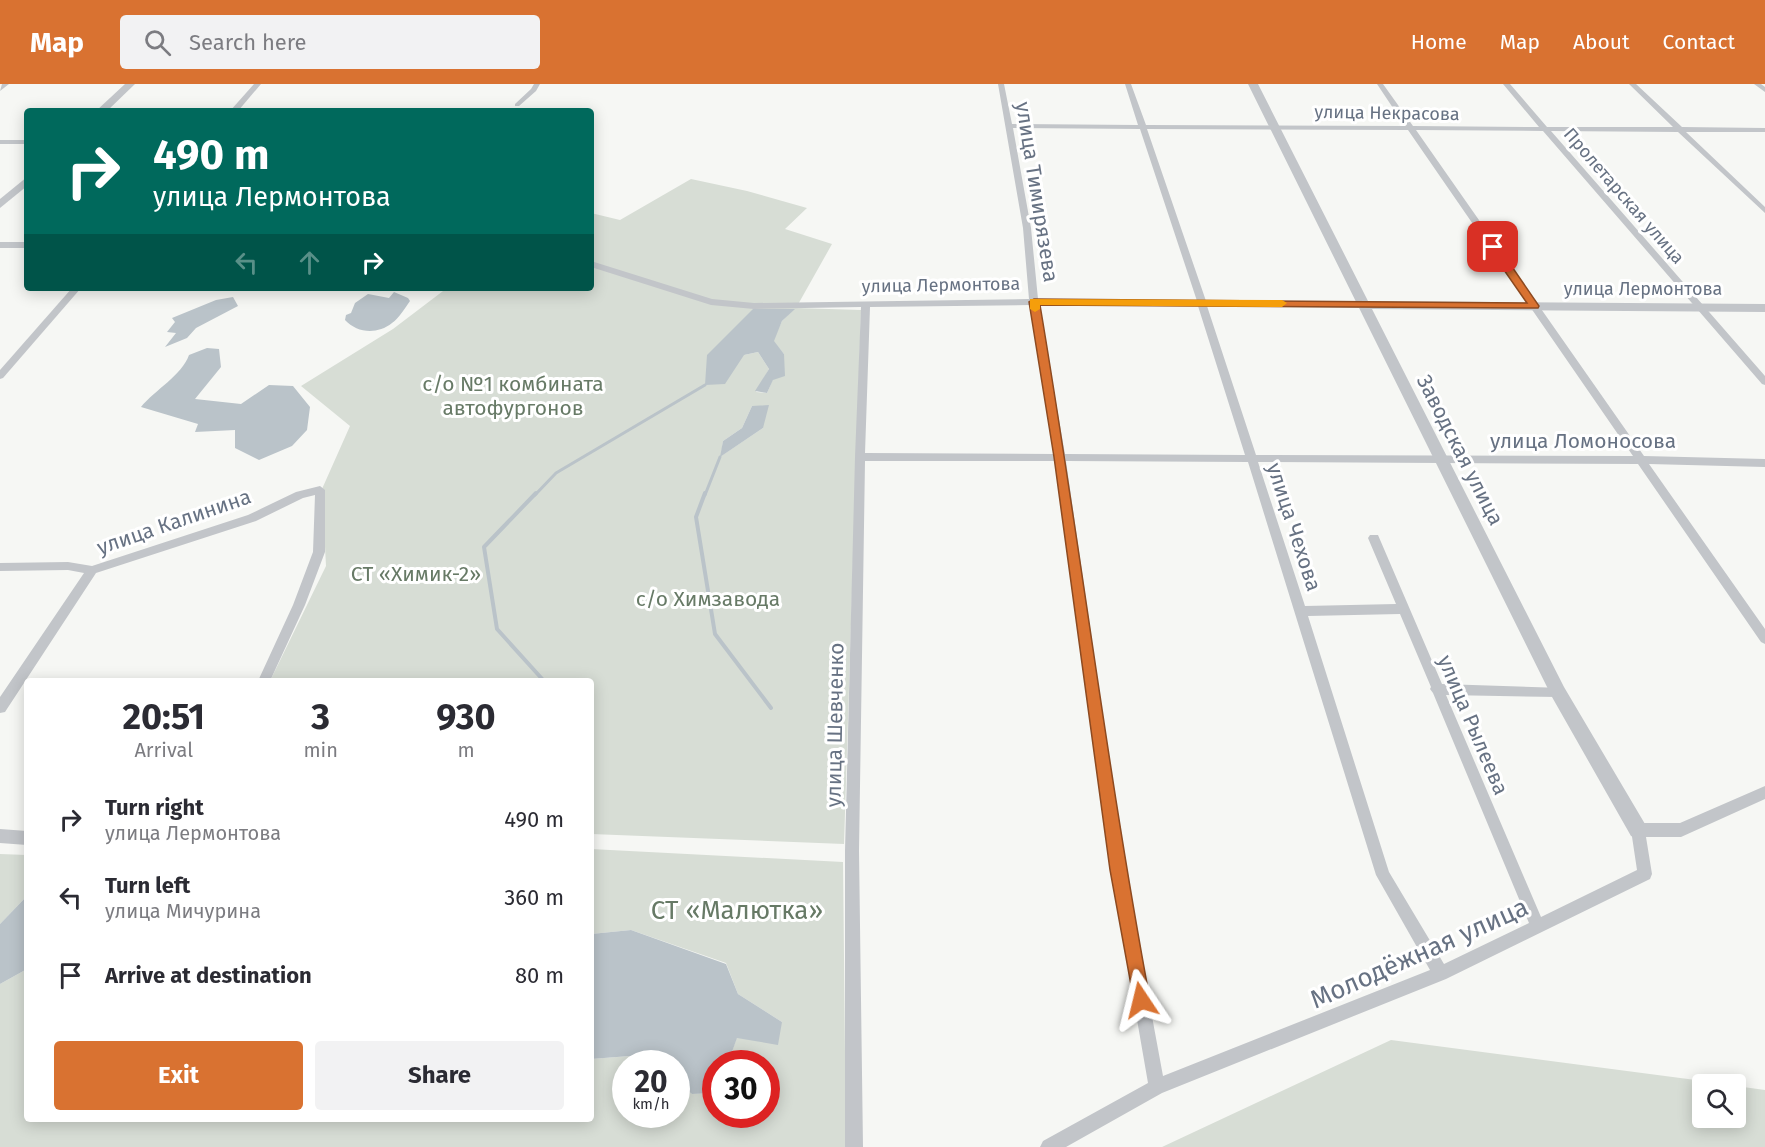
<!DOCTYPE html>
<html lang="en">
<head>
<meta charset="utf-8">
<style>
  :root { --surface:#fff; --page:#f2f2f3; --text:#2b2b33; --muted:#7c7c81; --accent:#d97231 }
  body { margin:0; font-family:"Fira Sans",sans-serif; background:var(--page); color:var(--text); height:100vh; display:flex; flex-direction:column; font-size:22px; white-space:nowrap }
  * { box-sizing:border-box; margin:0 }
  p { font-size:20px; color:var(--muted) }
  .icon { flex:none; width:33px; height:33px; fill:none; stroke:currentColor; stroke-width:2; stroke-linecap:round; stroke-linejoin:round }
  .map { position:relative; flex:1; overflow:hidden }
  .side { position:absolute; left:24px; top:594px; width:570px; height:444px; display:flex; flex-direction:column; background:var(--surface); border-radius:6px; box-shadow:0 3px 15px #0003 }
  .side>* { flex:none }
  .guide { position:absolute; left:24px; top:24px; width:570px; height:183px; border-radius:6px; box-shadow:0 3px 15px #0003; background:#00695c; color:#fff; overflow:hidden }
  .fabs { position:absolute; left:1692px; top:990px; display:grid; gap:12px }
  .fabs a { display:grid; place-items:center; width:54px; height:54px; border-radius:6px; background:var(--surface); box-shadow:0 3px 15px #0003; font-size:30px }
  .speed { position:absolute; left:612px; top:966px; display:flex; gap:12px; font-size:30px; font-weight:700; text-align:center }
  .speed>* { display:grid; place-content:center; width:78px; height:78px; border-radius:50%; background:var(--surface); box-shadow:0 3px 15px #0003; line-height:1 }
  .speed small { font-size:15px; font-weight:400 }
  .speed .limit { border:9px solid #d22; background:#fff; color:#111 }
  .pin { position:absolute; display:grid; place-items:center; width:51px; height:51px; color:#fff; margin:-26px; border-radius:12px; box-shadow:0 3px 9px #0006 }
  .me { position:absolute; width:66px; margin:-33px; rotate:350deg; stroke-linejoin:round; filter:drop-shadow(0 0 4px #0008) }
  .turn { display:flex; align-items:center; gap:21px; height:126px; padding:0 30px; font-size:27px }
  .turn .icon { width:78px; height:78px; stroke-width:2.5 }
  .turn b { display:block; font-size:42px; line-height:51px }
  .lanes { display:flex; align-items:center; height:57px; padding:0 30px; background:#0003; justify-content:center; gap:30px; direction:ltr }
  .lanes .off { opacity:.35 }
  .eta { display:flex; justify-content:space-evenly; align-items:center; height:102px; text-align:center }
  .eta b { font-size:36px; font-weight:700; line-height:42px }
  .action { display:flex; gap:12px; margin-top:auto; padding:12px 30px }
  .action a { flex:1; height:69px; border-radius:6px; background:var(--accent); color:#fff; font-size:24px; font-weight:700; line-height:69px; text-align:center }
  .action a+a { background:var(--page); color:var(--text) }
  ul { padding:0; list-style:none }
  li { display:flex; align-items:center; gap:18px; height:78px; padding:0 30px }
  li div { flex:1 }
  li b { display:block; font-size:22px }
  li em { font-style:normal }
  header { display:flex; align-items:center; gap:36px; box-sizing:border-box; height:84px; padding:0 30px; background:var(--accent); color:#fff }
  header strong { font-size:28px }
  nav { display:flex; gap:33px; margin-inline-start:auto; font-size:21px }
  .search { width:420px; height:54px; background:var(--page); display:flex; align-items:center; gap:15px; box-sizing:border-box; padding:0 21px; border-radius:6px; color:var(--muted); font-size:22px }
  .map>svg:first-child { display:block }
  .green { fill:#d7ddd5; fill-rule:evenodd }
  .water { fill:#bac3c9 }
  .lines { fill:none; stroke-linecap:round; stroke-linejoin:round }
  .stream-far1 { stroke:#bac3c9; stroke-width:3 }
  .stream { stroke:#bac3c9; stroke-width:4 }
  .minor { fill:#c2c5c9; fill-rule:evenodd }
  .tertiary { fill:#c2c5c9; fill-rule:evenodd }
  .route { fill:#d97231; stroke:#8d4a20; stroke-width:1.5 }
  .slow { fill:#f59e0b }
  .labels { text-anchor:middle; stroke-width:6; stroke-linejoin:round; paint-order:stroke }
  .far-street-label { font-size:18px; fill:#677283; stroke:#fff }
  .street-label { font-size:21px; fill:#677283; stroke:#fff }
  .park-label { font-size:21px; fill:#677a66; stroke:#fff }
  .near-park-label { font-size:26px; fill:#677a66; stroke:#fff }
  .near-street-label { font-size:26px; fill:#677283; stroke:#fff }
</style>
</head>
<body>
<header>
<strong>Map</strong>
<div class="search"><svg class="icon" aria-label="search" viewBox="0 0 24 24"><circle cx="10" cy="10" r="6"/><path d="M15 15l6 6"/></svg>Search here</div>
<nav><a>Home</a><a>Map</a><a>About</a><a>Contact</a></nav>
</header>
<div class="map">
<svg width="1765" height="1063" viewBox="0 0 1765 1063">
  <rect width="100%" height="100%" fill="#f6f7f4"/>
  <g class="green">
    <path d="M 691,95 L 747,107 L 807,124 L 785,145 L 832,160 L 796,224 L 861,226 L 844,760 L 591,750 L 591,597 L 270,597 L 326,482 L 322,405 L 350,342 L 301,302 L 393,245 L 447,204 L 591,204 L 591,129 L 620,136 ZM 794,225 L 782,237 L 773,257 L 784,270 L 767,309 L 756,308 L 769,285 L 758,268 L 744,271 ZM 752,322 L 763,344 L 721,372 L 723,357 L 742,344 Z"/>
    <polygon points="591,765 843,778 846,1063 0,1063 0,900 27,885 27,1035 591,1035 591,975 643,971 654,979 626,980 626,1030 676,1030 677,998 692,1010 715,1009 716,1030 766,1030 766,980 728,979 737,953 782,938 738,910 726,879 631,846 591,850"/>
    <polygon points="0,770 27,771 27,812 0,840"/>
    <polygon points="1391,956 1726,1000 1702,1000 1702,1034 1736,1034 1736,1002 1765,1006 1765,1063 1162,1063"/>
  </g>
  <g class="water">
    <path d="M 394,208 L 408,214 L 410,217 C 405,224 399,234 392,239 C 377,251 357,249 345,236 L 346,231 L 351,229 L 355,219 L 368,210 L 389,214 Z"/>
    <polygon points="233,213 238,222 196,244 187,254 165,263 176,249 167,248 175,238 172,234 216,216"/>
    <polygon points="753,225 795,225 782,237 774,257 784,270 785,292 773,296 767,309 755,307 769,285 758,268 744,271 725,300 705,301 707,271"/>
    <path d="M 207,264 L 219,265 L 221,283 L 195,315 L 241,320 L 269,301 L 293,302 L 310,323 L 307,346 L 292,362 L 259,376 L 235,364 L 235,346 L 195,348 L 198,340 L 141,323 C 155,306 182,291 189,271 Z"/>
    <polygon points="769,321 763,344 720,373 723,357 742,344 752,322"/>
    <polygon points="27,812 27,885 0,900 0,840"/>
    <polygon points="631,846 726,880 738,910 782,938 778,961 737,954 728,979 716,980 715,1009 692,1010 677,998 676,980 654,979 643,971 591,975 591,850"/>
  </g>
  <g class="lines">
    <g class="stream-far1">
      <polyline points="535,411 556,389 705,301"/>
      <polyline points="705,411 720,373"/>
    </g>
    <g class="stream">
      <polyline points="536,409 484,463 497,545 544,597"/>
      <polyline points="705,409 696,433 715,550 771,624"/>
    </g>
    <g class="minor">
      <polygon points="2,0 9,0 0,7"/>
      <polygon points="254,0 261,0 238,27 230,27"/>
      <polygon points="534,0 540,0 536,7 519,22 515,22 515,20 531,5"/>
      <path d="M 998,0 L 1004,0 L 1012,40 L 1138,41 L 1125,0 L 1131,0 L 1146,41 L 1405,42 L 1377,0 L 1383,0 L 1413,42 L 1539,43 L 1503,0 L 1510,0 L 1547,43 L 1673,43 L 1629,0 L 1636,0 L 1682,43 L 1765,44 L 1765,48 L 1686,48 L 1765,123 L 1765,129 L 1678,48 L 1551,47 L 1765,292 L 1765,301 L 1762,300 L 1543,47 L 1416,46 L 1644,372 L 1765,375 L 1765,383 L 1649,380 L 1765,545 L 1765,560 L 1761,558 L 1638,380 L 1258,378 L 1305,522 L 1396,520 L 1368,454 L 1370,451 L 1378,451 L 1442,600 L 1563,604 L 1564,608 L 1563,612 L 1558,613 L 1446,611 L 1541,833 L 1637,786 L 1631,746 L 1633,741 L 1638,739 L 1680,739 L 1765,702 L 1765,715 L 1681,753 L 1646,753 L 1652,790 L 1650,795 L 1446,895 L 1162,1009 L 1066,1063 L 1040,1063 L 1043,1057 L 1148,999 L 1111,786 L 1055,377 L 865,377 L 859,767 L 863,1063 L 845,1063 L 845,767 L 855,373 L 861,223 L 754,225 L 711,221 L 591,183 L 591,177 L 712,215 L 754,219 L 1029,215 L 1023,144 ZM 1013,44 L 1140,45 L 1197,217 L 1038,215 L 1031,144 ZM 1147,45 L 1408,46 L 1633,372 L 1256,371 L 1207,222 L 1363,224 L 1367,221 L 1363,218 L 1206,217 ZM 1030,221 L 1054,370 L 865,369 L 870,223 ZM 1039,221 L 1198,222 L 1245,371 L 1065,370 ZM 1066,377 L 1248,378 L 1376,791 L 1430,886 L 1163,992 L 1125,786 ZM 1400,530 L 1431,603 L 1430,605 L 1433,609 L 1529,839 L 1444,880 L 1389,788 L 1308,532 Z"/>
      <polygon points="1754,0 1761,0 1765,3 1765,8"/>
      <rect x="0" y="56" width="27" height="4"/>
      <rect x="0" y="158" width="27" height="6"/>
      <polygon points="72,204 81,204 3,294 0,295 0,286"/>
      <polygon points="320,402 325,406 325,468 305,521 270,597 258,597 293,521 313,468 315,411 303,414 256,437 96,489 5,628 0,629 0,613 84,489 68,486 0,487 0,479 68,478 92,482 248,431 296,408"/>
      <polygon points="0,745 27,747 27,761 0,759"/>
    </g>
    <g class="tertiary">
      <polygon points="125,0 135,0 107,27 96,27"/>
      <polygon points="1248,0 1258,0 1368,217 1765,220 1765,228 1372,225 1564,603 1645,740 1648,746 1645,752 1638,755 1631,752 1552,613"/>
      <polygon points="27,93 27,102 0,124 0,115"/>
    </g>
  </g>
  <path class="route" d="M 1490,161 L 1497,161 L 1539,222 L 1538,224 L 1040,221 C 1079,452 1107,685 1150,916 L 1148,923 L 1141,925 L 1135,923 L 1110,786 L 1054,373 L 1029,218 L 1034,215 L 1527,219 L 1488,163 Z"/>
  <polygon class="slow" points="1030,215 1282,216 1287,219 1282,223 1040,221 1040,225 1035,228 1030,225"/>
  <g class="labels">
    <g class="far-street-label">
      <text transform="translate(1387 29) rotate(1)" y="6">улица Некрасова</text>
      <text transform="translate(1624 112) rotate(49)" y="6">Пролетарская улица</text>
      <text transform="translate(941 201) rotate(-1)" y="6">улица Лермонтова</text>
      <text x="1643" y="211">улица Лермонтова</text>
    </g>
    <g class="street-label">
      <text transform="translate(1037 108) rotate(81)" y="7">улица Тимирязева</text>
      <text x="1583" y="364">улица Ломоносова</text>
      <text transform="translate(1460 366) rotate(63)" y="7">Заводская улица</text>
      <text transform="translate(174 438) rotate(-19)" y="7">улица Калинина</text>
      <text transform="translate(1294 443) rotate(72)" y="7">улица Чехова</text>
      <text transform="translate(835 641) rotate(-89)" y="7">улица Шевченко</text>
      <text transform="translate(1473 641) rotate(67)" y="7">улица Рылеева</text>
    </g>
    <g class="park-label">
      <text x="513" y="307">с/о №1 комбината<tspan x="513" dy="24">автофургонов</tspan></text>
      <text x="416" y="497">СТ «Химик-2»</text>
      <text x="708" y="522">с/о Химзавода</text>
    </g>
    <g class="near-park-label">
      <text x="737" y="835">СТ «Малютка»</text>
    </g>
    <g class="near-street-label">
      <text transform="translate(1419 869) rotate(-24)" y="9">Молодёжная улица</text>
    </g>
  </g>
</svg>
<div class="fabs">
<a><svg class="icon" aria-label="search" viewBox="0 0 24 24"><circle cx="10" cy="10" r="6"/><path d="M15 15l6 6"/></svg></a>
</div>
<div class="speed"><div>20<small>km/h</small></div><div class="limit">30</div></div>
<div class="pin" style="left:1493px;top:163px;background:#d93025"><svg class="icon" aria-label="arrive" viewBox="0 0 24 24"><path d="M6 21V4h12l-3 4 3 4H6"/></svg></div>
<svg class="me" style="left:1141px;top:916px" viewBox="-20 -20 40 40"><path d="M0-17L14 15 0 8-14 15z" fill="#d97231" stroke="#fff" stroke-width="4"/></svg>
<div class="guide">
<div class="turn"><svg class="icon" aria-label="right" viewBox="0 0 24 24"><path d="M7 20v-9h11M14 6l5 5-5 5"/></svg><div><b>490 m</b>улица Лермонтова</div></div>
<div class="lanes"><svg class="icon off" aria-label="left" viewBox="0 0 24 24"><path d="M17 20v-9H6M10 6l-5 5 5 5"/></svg><svg class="icon off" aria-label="ahead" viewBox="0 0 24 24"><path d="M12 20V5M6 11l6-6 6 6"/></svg><svg class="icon" aria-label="right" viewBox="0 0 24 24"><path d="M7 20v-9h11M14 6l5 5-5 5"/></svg></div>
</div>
<section class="side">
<div class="eta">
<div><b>20:51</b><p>Arrival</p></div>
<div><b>3</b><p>min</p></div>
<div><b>930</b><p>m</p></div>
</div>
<ul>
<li><svg class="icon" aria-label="right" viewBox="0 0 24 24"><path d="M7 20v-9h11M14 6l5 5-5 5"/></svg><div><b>Turn right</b><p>улица Лермонтова</p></div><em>490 m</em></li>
<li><svg class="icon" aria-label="left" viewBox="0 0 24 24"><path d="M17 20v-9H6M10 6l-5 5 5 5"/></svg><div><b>Turn left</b><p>улица Мичурина</p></div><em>360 m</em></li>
<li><svg class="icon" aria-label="arrive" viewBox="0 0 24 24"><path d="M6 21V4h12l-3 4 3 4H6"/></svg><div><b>Arrive at destination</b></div><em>80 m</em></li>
</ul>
<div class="action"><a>Exit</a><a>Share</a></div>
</section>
</div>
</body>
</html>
